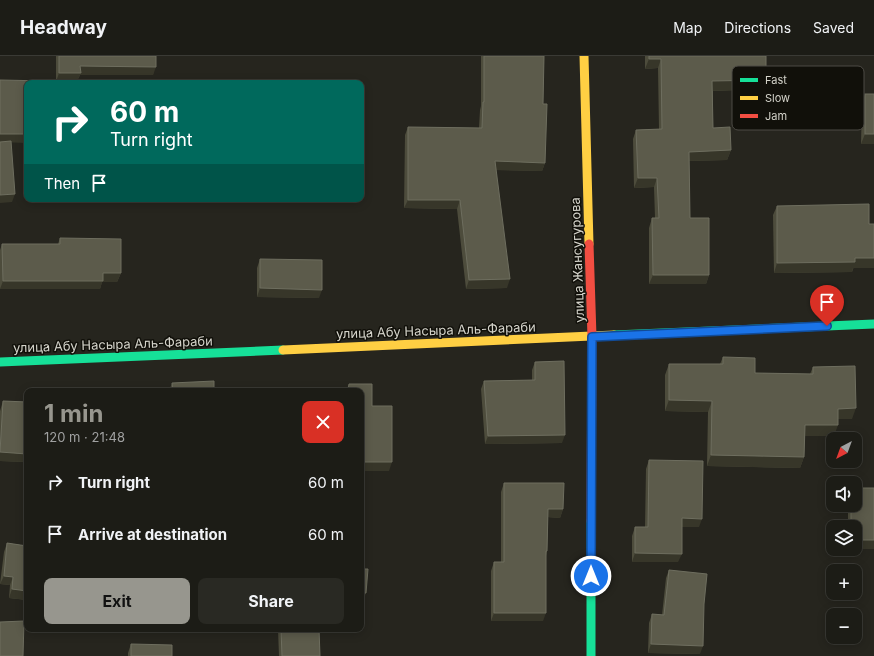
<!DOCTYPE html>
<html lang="en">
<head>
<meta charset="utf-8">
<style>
  :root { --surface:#1c1c16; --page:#292923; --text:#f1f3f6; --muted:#a0a1a1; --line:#3a3a35; --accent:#97968e }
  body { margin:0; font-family:Inter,sans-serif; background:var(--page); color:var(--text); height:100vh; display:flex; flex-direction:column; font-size:15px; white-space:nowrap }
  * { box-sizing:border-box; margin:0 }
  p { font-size:13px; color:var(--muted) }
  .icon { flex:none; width:22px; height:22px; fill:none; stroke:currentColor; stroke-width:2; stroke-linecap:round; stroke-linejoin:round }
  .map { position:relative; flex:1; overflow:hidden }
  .details { position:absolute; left:24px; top:332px; width:340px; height:244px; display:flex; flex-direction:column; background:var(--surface); border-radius:8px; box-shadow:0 2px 10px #0003,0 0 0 1px var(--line) }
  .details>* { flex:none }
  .guide { position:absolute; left:24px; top:24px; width:340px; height:122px; border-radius:8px; box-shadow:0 2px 10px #0003,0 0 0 1px var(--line); background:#00695c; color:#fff; overflow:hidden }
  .needle { width:26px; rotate:221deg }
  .tools { position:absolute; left:826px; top:376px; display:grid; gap:8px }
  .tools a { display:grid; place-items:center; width:36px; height:36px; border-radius:8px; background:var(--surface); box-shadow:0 2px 10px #0003,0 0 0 1px var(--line); font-size:20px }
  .pin { position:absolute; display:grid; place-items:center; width:34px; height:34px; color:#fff; margin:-41px -17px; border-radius:50% 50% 50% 0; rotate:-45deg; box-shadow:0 0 4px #0007 }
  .pin .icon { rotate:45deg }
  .me { position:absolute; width:44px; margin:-22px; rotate:0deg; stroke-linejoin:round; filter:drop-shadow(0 0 3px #0008) }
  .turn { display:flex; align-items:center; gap:14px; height:84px; padding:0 20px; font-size:18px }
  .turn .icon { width:52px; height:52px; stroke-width:2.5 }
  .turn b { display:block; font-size:28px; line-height:34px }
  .then { display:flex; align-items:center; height:38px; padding:0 20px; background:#0003; gap:8px; font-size:15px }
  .round { display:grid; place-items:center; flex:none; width:42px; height:42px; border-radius:8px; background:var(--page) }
  .summary { display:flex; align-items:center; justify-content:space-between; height:68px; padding:0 20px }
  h1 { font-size:24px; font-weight:700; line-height:30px; color:var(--accent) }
  .action { display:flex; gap:8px; margin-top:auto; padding:8px 20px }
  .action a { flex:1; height:46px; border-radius:8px; background:var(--accent); color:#111; font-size:16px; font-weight:700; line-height:46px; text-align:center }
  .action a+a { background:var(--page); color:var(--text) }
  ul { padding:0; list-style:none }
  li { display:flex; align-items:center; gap:12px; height:52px; padding:0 20px }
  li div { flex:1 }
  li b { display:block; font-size:15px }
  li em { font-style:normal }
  header { display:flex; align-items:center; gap:24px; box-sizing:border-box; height:56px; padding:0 20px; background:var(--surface); border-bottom:1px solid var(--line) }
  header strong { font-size:19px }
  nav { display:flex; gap:22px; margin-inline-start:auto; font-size:14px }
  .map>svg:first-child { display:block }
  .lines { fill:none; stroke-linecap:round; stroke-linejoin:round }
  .fast { stroke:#16e098; stroke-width:9 }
  .slow { stroke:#ffcf43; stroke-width:9 }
  .jam { stroke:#f24e42; stroke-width:9 }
  .wall { fill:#4d4c3c }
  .shaded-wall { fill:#373629 }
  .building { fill:#5c5b4b; stroke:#6e6e5f }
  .route-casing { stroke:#114b97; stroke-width:10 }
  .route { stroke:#1a73e8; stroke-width:7 }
  .labels { text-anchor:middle; stroke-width:3; stroke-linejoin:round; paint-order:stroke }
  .street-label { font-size:13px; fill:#d4d3ca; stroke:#11100a }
  .key { fill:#11100a; stroke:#4c4a44; stroke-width:1 }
  .key-label { font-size:11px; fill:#d4d3ca }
</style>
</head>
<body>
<header>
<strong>Headway</strong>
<nav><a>Map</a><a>Directions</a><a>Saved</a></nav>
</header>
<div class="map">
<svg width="874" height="600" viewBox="0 0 874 600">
  <rect width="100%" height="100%" fill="#26251e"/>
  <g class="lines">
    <g class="fast">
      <polyline points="614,279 874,268"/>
      <polyline points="0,306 283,294"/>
      <polyline points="591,600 591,465"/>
    </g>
    <g class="slow">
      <polyline points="584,0 589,188"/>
      <polyline points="283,294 614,279"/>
    </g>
    <polyline class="jam" points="589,188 592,281 591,465"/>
  </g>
  <g class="wall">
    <polygon points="56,0 156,0 153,19 80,19 77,25 56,26"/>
    <polygon points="481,0 544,0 543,48 545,107 542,115 496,114 507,232 466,233 457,153 404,152 405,79 408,71 479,72 480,54 481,50"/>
    <polygon points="645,0 766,0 766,24 763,33 713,35 713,72 731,94 727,104 689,105 690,162 709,219 706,228 649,228 649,172 652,162 655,162 654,131 634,132 633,83 636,74 659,73 658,12 645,13"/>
    <polygon points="865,38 874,38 874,88 861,88 862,48"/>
    <polygon points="777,150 869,168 852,216 774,217 773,159"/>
    <polygon points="60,182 121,217 117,226 102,226 100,233 0,233 0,194 2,188 58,188"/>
    <polygon points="260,203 319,242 257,241 257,212"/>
    <polygon points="723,301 755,317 810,318 813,311 852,363 838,363 834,380 805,380 804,401 800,412 707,410 708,356 665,355 665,319 669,308 720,308"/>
    <polygon points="535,306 562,387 485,388 481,333 484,325 532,324 532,314"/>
    <polygon points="172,327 214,335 169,335"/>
    <polygon points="349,328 348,335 346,335"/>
    <polygon points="3,345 27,346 27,406 0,405 0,355"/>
    <polygon points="649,404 699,471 682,471 678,506 632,506 632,480 635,471 645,471 646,413"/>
    <polygon points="504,427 563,453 560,462 548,461 547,495 546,500 543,565 491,565 491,515 494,506 501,506 501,436"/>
    <rect x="848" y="449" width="7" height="22"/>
    <polygon points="7,487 27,490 27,544 9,542 10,529 0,528 4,496"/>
    <polygon points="669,514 700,598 648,597 649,567 652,558 662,559 666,522"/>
    <polygon points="278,573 319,573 320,600 279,600"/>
    <polygon points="131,588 172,600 128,600 128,597"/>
  </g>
  <g class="shaded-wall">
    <polygon points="649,3 661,3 658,12 645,13"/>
    <polygon points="80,10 156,11 153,19 80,19 77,25 56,26 59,17"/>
    <polygon points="766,24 763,33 709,35 712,25"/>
    <polygon points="0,78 27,78 27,87 0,86"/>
    <polygon points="865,78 874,78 874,88 861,88"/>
    <polygon points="731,94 727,104 685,105 689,96"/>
    <polygon points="495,105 545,107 542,115 492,114"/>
    <polygon points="638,122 657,122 654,131 634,132"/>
    <polygon points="15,138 12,146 0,147 0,139"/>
    <polygon points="408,144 460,144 457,153 404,152"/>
    <polygon points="855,202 874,202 874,212 853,212 852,216 774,217 777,207"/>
    <polygon points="103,217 121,217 117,226 102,226 100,233 0,233 3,225"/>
    <polygon points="653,219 709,219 706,228 649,228"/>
    <polygon points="510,223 507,232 466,233 469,224"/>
    <polygon points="260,232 322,234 319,242 257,241"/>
    <polygon points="669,344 712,345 708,356 665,355"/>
    <polygon points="856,352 852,363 834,363 838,353"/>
    <polygon points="805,369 838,369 834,380 801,380"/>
    <polygon points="565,379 562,387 485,388 488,380"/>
    <polygon points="0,396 27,398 27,406 0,405"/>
    <polygon points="711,399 804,401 800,412 707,410"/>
    <polygon points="361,406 392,406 389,415 361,415"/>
    <polygon points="548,453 563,453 560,462 545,461"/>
    <polygon points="682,462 702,463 699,471 679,471"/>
    <rect x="855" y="484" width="19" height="9"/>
    <polygon points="635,497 682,498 678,506 632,506"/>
    <polygon points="4,520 13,521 10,529 0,528"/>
    <polygon points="12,533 27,535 27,544 9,542"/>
    <polygon points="361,537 366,537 363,546 361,546"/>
    <polygon points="494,557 546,557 543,565 491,565"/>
    <polygon points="651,588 703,590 700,598 648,597"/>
  </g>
  <g class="building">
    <polygon points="59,0 156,0 156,11 80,10 81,17 59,17"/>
    <polygon points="484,0 544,0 543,48 547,48 545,107 495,105 510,223 469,224 460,144 408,144 408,71 482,72 483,46 484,46"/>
    <polygon points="649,0 766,0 766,24 712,25 713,72 730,71 731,94 689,96 690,162 709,162 709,219 653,219 652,162 659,162 657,122 638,122 636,74 662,73 661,3 649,3"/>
    <polygon points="0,24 48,25 48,27 27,27 27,78 0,78"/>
    <rect x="865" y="38" width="9" height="40"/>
    <polygon points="11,85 15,138 0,139 0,86"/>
    <polygon points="869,148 869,168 874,168 874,202 855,202 855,206 777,207 777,150"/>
    <polygon points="60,182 121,183 121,217 103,217 103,225 3,225 2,188 60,188"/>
    <polygon points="260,203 322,204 322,234 260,232"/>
    <polygon points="723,301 755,302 755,317 813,318 813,311 855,310 856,352 838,353 838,369 805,369 804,401 711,399 712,345 669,344 669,308 723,308"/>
    <polygon points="564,305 565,379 488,380 484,325 535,324 535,306"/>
    <polygon points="214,325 214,335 173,335 172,327"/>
    <polygon points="349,328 372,328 372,350 392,350 392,406 361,406 361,335 348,335"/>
    <polygon points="3,345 27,346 27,398 0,396"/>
    <polygon points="649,404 703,405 702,463 682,462 682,498 635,497 635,471 648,471"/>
    <polygon points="504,427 564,427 563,453 548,453 547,495 546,495 546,557 494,557 494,506 504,506"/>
    <polygon points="855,432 874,432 874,484 855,484 855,471 851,471 851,449 855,449"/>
    <polygon points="7,487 27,490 27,535 12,533 13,521 4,520"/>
    <polygon points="361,513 368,513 366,537 361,537"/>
    <polygon points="669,514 707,518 704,548 703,590 651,588 652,558 664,559"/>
    <polygon points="24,565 23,600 0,600 0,566"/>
    <polygon points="281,573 319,573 320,600 282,600"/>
    <polygon points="131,588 172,589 172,600 131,600"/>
  </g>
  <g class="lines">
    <defs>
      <polyline id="route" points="591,520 592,281 827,270"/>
    </defs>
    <use href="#route" class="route-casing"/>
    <use href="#route" class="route"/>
  </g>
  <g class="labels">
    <g class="street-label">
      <text transform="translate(577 204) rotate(-92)" y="5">улица Жансугурова</text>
      <text transform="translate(436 274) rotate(-2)" y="5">улица Абу Насыра Аль-Фараби</text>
      <text transform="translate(113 288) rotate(-2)" y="5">улица Абу Насыра Аль-Фараби</text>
    </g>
  </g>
  <rect x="732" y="10" width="132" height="64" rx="6" class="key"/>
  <rect x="740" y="22" width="18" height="4" fill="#16e098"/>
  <rect x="740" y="40" width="18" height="4" fill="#ffcf43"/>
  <rect x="740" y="58" width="18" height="4" fill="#f24e42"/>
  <g class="key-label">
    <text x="765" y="28">Fast</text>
    <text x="765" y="46">Slow</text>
    <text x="765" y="64">Jam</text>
  </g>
</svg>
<div class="tools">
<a><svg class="needle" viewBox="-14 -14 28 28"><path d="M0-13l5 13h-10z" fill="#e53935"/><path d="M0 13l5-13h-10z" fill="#a0a1a1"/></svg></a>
<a><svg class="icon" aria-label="sound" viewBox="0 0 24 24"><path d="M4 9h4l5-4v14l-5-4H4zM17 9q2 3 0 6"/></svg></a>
<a><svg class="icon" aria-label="layers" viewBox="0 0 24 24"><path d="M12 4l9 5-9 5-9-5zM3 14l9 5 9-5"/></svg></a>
<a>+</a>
<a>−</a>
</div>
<div class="pin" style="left:827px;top:270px;background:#d93025"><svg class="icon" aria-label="arrive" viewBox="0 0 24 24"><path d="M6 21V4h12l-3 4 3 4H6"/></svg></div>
<svg class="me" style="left:591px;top:520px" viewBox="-20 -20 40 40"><circle r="17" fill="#1a73e8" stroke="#fff" stroke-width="3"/><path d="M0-11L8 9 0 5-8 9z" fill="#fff"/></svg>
<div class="guide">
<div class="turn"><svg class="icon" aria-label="right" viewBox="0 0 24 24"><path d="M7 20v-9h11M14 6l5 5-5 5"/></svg><div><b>60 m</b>Turn right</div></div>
<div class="then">Then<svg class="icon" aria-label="arrive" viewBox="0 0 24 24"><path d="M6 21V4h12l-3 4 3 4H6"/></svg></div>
</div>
<section class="details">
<div class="summary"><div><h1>1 min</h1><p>120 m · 21:48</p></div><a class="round" style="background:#d93025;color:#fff"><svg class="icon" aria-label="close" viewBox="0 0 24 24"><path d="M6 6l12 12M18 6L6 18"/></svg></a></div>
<ul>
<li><svg class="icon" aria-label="right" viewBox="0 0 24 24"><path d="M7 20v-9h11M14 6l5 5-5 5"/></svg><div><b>Turn right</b></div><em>60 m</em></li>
<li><svg class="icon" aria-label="arrive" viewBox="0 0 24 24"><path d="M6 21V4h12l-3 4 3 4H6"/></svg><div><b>Arrive at destination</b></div><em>60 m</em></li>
</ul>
<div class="action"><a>Exit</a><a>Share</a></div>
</section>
</div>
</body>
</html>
